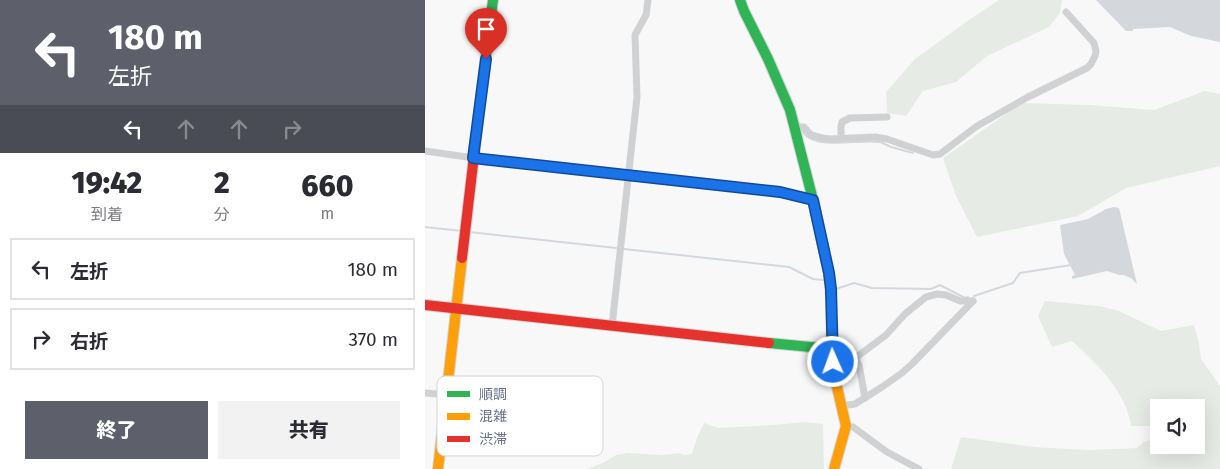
<!DOCTYPE html>
<html lang="ja">
<head>
<meta charset="utf-8">
<style>
  :root { --surface:#fff; --page:#f2f2f3; --text:#2b2b33; --muted:#7c7c81; --line:#e1e1e2; --accent:#5d606b }
  body { margin:0; font-family:"Fira Sans","Noto Sans JP",sans-serif; background:var(--page); color:var(--text); height:100vh; display:flex; flex-direction:column; font-size:19px; white-space:nowrap }
  * { box-sizing:border-box; margin:0 }
  p { font-size:16px; color:var(--muted) }
  .icon { flex:none; width:28px; height:28px; fill:none; stroke:currentColor; stroke-width:2; stroke-linecap:round; stroke-linejoin:round }
  .map { position:relative; flex:1; overflow:hidden }
  .sheet { display:flex; flex-direction:column; background:var(--surface); width:425px }
  .sheet>* { flex:none }
  .banner { background:#5d606b; color:#fff; overflow:hidden }
  .controls { position:absolute; left:725px; top:399px; display:grid; gap:10px }
  .controls a { display:grid; place-items:center; width:55px; height:55px; border-radius:0px; background:var(--surface); box-shadow:0 5px 20px #0002; font-size:25px }
  .pin { position:absolute; display:grid; place-items:center; width:42px; height:42px; color:#fff; margin:-51px -21px; border-radius:50% 50% 50% 0; rotate:-45deg; box-shadow:0 0 5px #0007 }
  .pin .icon { rotate:45deg }
  .me { position:absolute; width:55px; margin:-28px; rotate:358deg; stroke-linejoin:round; filter:drop-shadow(0 0 4px #0008) }
  .turn { display:flex; align-items:center; gap:18px; height:105px; padding:0 25px; font-size:22px }
  .turn .icon { width:65px; height:65px; stroke-width:2.5 }
  .turn b { display:block; font-size:35px; line-height:42px }
  .lanes { display:flex; align-items:center; height:48px; padding:0 25px; background:#0003; justify-content:center; gap:25px; direction:ltr }
  .lanes .off { opacity:.35 }
  .eta { display:flex; justify-content:space-evenly; align-items:center; height:85px; text-align:center }
  .eta b { font-size:30px; font-weight:800; line-height:35px }
  .cta { display:flex; gap:10px; margin-top:auto; padding:10px 25px }
  .cta a { flex:1; height:58px; border-radius:0px; background:var(--accent); color:#fff; font-size:20px; font-weight:800; line-height:58px; text-align:center }
  .cta a+a { background:var(--page); color:var(--text) }
  ul { padding:0; list-style:none }
  li { display:flex; align-items:center; gap:15px; height:62px; margin:0 10px 8px; padding:0 15px; border:2px solid var(--line); border-radius:0px }
  li div { flex:1 }
  li b { display:block; font-size:19px }
  li em { font-style:normal }
  main { display:flex; flex:1; min-height:0 }
  .map>svg:first-child { display:block }
  .green { fill:#e7ebe6 }
  .water { fill:#d4d8dc }
  .lines { fill:none; stroke-linecap:round; stroke-linejoin:round }
  .stream { stroke:#d4d8dc; stroke-width:2 }
  .fast-casing { stroke:#d4d5d7; stroke-width:12 }
  .slow-casing { stroke:#d4d5d7; stroke-width:12 }
  .jam-casing { stroke:#d4d5d7; stroke-width:12 }
  .street { stroke:#d0d1d3; stroke-width:7 }
  .fast { stroke:#30b455; stroke-width:10 }
  .slow { stroke:#ff9f0a; stroke-width:10 }
  .jam { stroke:#e5322d; stroke-width:10 }
  .route-casing { stroke:#114b97; stroke-width:12 }
  .route { stroke:#1a73e8; stroke-width:9 }
  .key { fill:#fff; stroke:#d2d5db; stroke-width:1 }
  .key-label { font-size:14px; fill:#687288 }
</style>
</head>
<body>
<main>
<section class="sheet">
<div class="banner">
<div class="turn"><svg class="icon" aria-label="left" viewBox="0 0 24 24"><path d="M17 20v-9H6M10 6l-5 5 5 5"/></svg><div><b>180 m</b>左折</div></div>
<div class="lanes"><svg class="icon" aria-label="left" viewBox="0 0 24 24"><path d="M17 20v-9H6M10 6l-5 5 5 5"/></svg><svg class="icon off" aria-label="ahead" viewBox="0 0 24 24"><path d="M12 20V5M6 11l6-6 6 6"/></svg><svg class="icon off" aria-label="ahead" viewBox="0 0 24 24"><path d="M12 20V5M6 11l6-6 6 6"/></svg><svg class="icon off" aria-label="right" viewBox="0 0 24 24"><path d="M7 20v-9h11M14 6l5 5-5 5"/></svg></div>
</div>
<div class="eta">
<div><b>19:42</b><p>到着</p></div>
<div><b>2</b><p>分</p></div>
<div><b>660</b><p>m</p></div>
</div>
<ul>
<li><svg class="icon" aria-label="left" viewBox="0 0 24 24"><path d="M17 20v-9H6M10 6l-5 5 5 5"/></svg><div><b>左折</b></div><em>180 m</em></li>
<li><svg class="icon" aria-label="right" viewBox="0 0 24 24"><path d="M7 20v-9h11M14 6l5 5-5 5"/></svg><div><b>右折</b></div><em>370 m</em></li>
</ul>
<div class="cta"><a>終了</a><a>共有</a></div>
</section>
<div class="map">
<svg width="795" height="469" viewBox="0 0 795 469">
  <rect width="100%" height="100%" fill="#f8f8f8"/>
  <g class="green">
    <polygon points="574,0 637,0 635,13 624,27 562,56 531,82 498,91 481,116 462,113 461,92 490,59 541,22"/>
    <polygon points="780,91 795,94 795,166 701,188 653,216 552,237 531,196 518,158 597,103 665,105 729,110"/>
    <path d="M 620,301 L 674,306 L 694,311 L 736,331 L 769,325 L 774,343 L 776,359 L 795,386 L 795,469 L 526,469 L 536,437 L 609,447 L 663,450 L 712,448 L 719,442 L 734,437 L 734,445 L 771,445 L 771,408 L 734,408 L 734,426 L 706,426 C 705,420 703,413 701,407 C 690,381 668,360 647,341 L 627,347 L 613,316 Z"/>
    <polygon points="379,422 398,424 399,469 162,469 178,463 191,455 202,453 239,455 253,453 260,455 267,454 272,438 279,423 293,428 348,425"/>
  </g>
  <g class="water">
    <polygon points="671,0 795,0 795,42 766,36 745,27 708,29 708,31 701,31"/>
    <polygon points="689,207 694,208 712,284 706,278 698,275 694,275 682,271 647,279 647,276 650,275 639,254 635,225 663,219 681,209"/>
  </g>
  <g class="lines">
    <g class="stream">
      <polyline points="349,61 369,106 374,124"/>
      <path d="M 376,128 C 384,153 435,138 455,142 C 458,143 462,145 466,147 C 473,149 481,151 488,153"/>
      <polyline points="0,227 37,231"/>
      <polyline points="44,232 191,248"/>
      <polyline points="199,249 364,267 388,279 399,280 401,281"/>
      <polyline points="411,289 429,283 447,288 506,289 515,285 540,298 543,297"/>
      <polyline points="549,296 588,283 595,273 646,265"/>
    </g>
    <defs>
      <g id="fast">
        <polyline points="315,0 319,11 343,59 365,110 388,200 404,273 406,296"/>
        <polyline points="56,96 68,0"/>
        <polyline points="344,343 407,349"/>
      </g>
      <g id="slow">
        <polyline points="406,296 407,349 409,374 421,426 409,469"/>
        <polyline points="13,469 37,258"/>
      </g>
      <g id="jam">
        <polyline points="37,258 56,96"/>
        <polyline points="0,305 344,343"/>
      </g>
    </defs>
    <use href="#fast" class="fast-casing"/>
    <use href="#slow" class="slow-casing"/>
    <use href="#jam" class="jam-casing"/>
    <g class="street">
      <polyline points="370,127 379,127 386,135 397,138 405,139 450,137 462,139 508,155 515,154 552,126 603,97 662,68 666,64 670,56 671,51 669,43 641,12"/>
      <polyline points="416,139 416,127 417,122 425,118 462,117"/>
      <polyline points="0,151 49,158 355,191 388,200"/>
      <polyline points="187,326 212,97 210,35 221,15 223,0"/>
      <polyline points="432,361 434,365 440,398"/>
      <polyline points="409,374 461,335 480,314 501,297 512,294 521,295 535,301 548,301"/>
      <polyline points="0,393 23,395"/>
      <polyline points="416,406 430,404 457,387 477,373 487,364 548,301"/>
      <polyline points="428,427 462,452 494,469"/>
    </g>
    <use href="#fast" class="fast"/>
    <use href="#slow" class="slow"/>
    <use href="#jam" class="jam"/>
  </g>
  <g class="lines">
    <defs>
      <polyline id="route" points="61,59 48,158 355,192 388,200 404,273 406,289 408,362"/>
    </defs>
    <use href="#route" class="route-casing"/>
    <use href="#route" class="route"/>
  </g>
  <rect x="12" y="376" width="166" height="80" rx="8" class="key"/>
  <rect x="22" y="391" width="23" height="6" fill="#30b455"/>
  <rect x="22" y="413" width="23" height="7" fill="#ff9f0a"/>
  <rect x="22" y="436" width="23" height="6" fill="#e5322d"/>
  <g class="key-label">
    <text x="54" y="399">順調</text>
    <text x="54" y="421">混雑</text>
    <text x="54" y="444">渋滞</text>
  </g>
</svg>
<div class="controls">
<a><svg class="icon" aria-label="sound" viewBox="0 0 24 24"><path d="M4 9h4l5-4v14l-5-4H4zM17 9q2 3 0 6"/></svg></a>
</div>
<div class="pin" style="left:61px;top:59px;background:#d93025"><svg class="icon" aria-label="arrive" viewBox="0 0 24 24"><path d="M6 21V4h12l-3 4 3 4H6"/></svg></div>
<svg class="me" style="left:408px;top:362px" viewBox="-20 -20 40 40"><circle r="17" fill="#1a73e8" stroke="#fff" stroke-width="3"/><path d="M0-11L8 9 0 5-8 9z" fill="#fff"/></svg>
</div>
</main>
</body>
</html>
